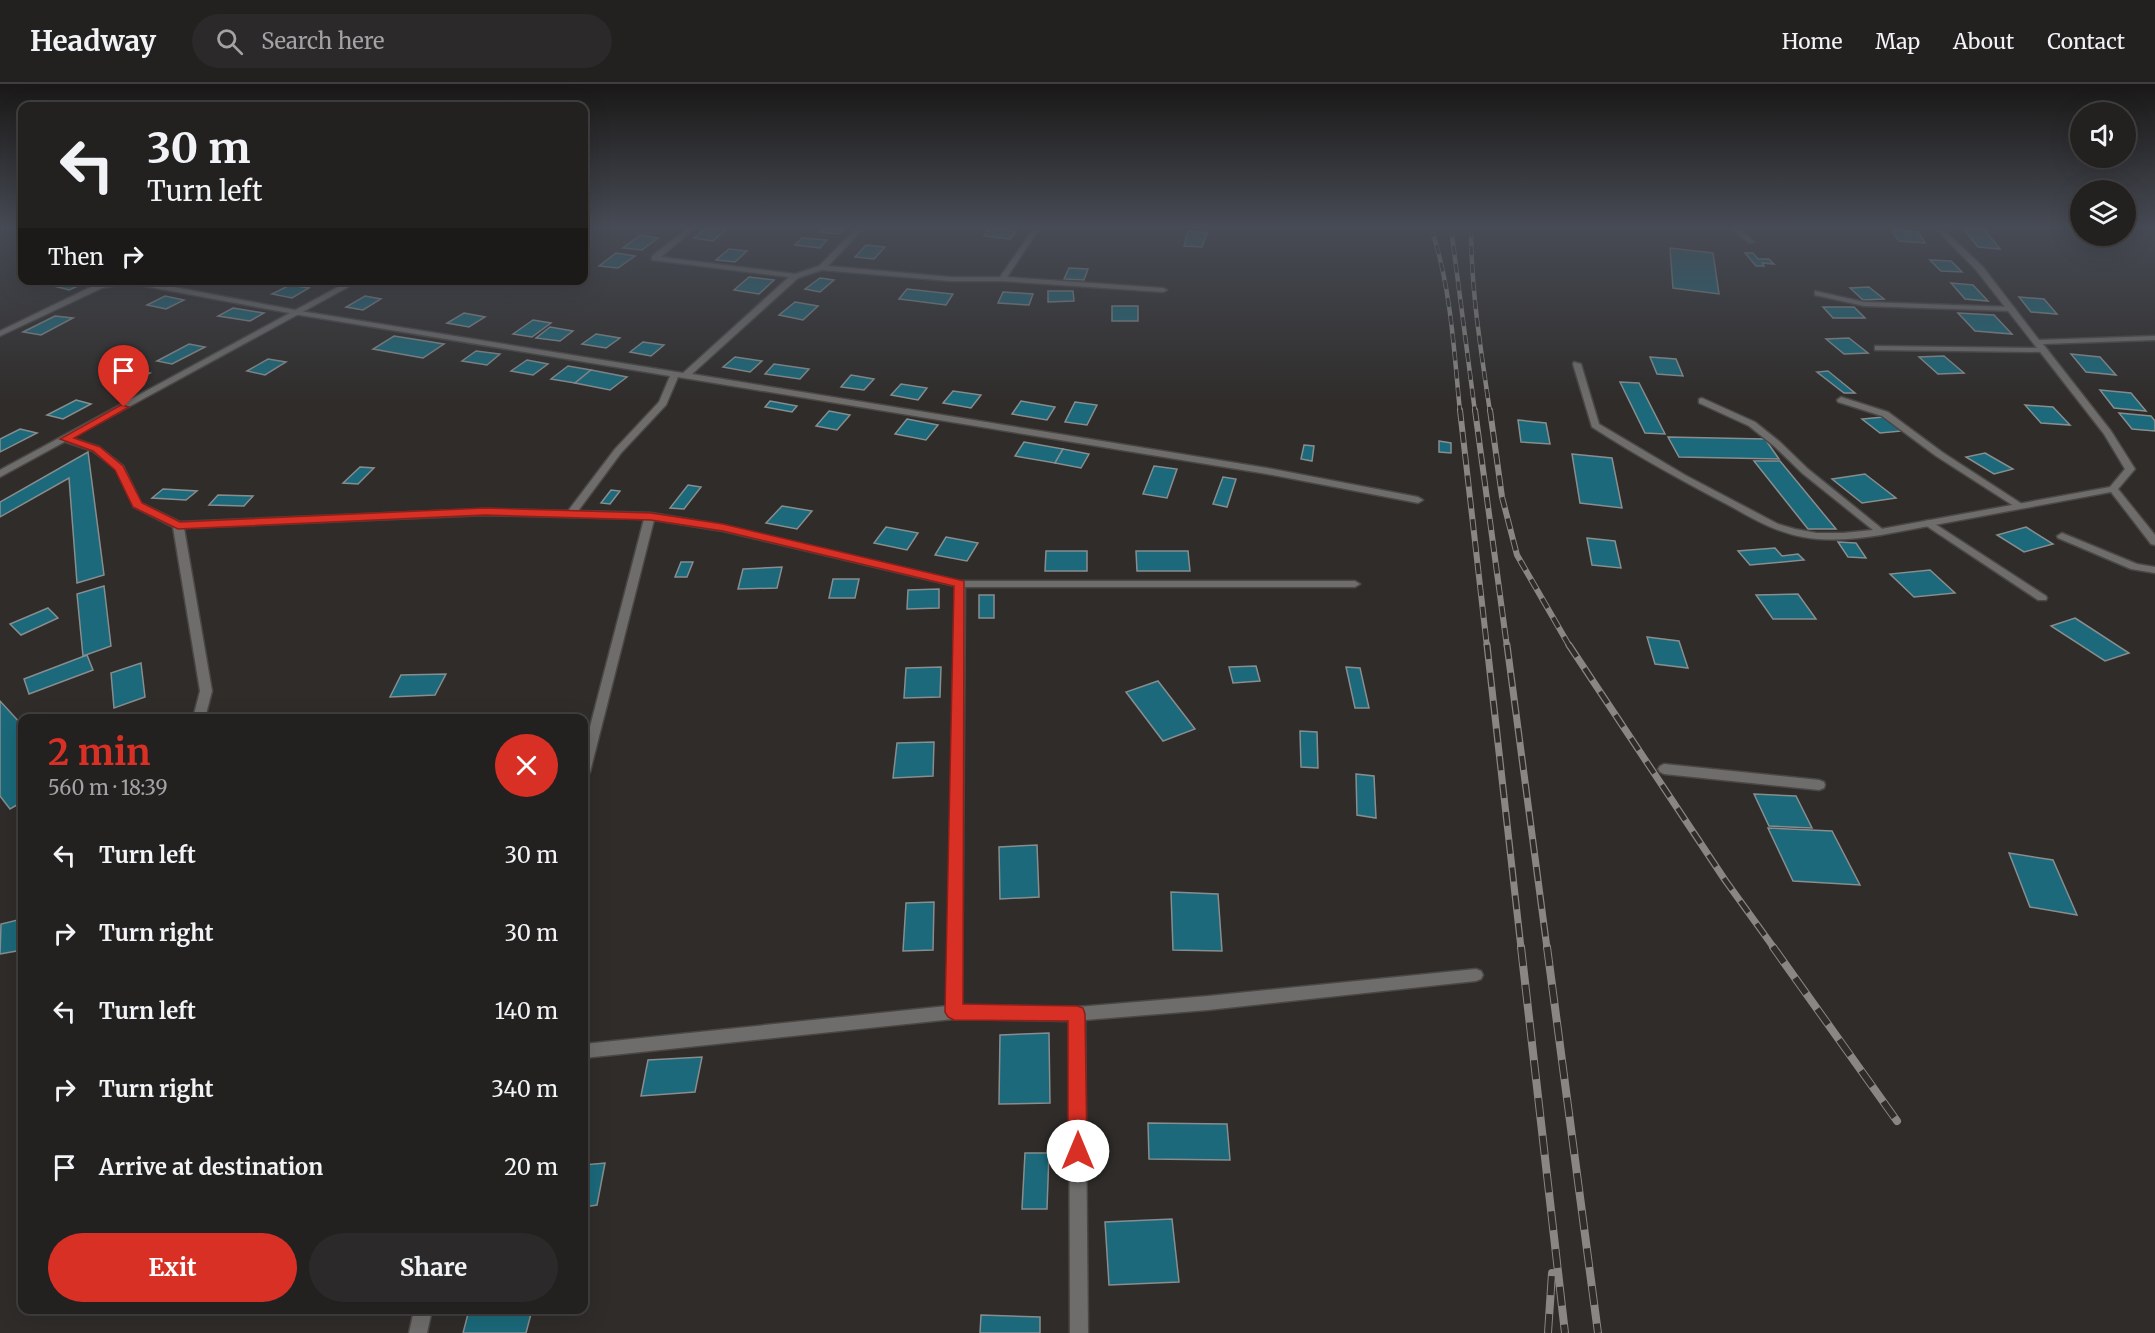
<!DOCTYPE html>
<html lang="en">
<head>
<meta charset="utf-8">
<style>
  :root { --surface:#232120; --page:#2b2929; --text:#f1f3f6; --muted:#a3a3a5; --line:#403e3e; --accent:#d93025 }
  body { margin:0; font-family:Merriweather,serif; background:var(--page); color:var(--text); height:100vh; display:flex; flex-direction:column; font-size:22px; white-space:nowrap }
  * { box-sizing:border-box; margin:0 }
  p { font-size:20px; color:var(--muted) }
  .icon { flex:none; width:33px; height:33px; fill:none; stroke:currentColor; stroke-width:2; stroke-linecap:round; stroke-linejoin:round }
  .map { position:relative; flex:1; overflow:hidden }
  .drawer { position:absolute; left:18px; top:630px; width:570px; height:600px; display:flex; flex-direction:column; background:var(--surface); border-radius:12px; box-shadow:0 6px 24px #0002,0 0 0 2px var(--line) }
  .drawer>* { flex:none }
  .guide { position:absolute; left:18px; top:18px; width:570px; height:183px; border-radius:12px; box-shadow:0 6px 24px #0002,0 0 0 2px var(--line); background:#232120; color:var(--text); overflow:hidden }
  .fabs { position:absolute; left:2070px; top:18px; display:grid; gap:12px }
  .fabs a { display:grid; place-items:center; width:66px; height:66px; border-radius:50%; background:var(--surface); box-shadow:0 6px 24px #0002,0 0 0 2px var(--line); font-size:30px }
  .pin { position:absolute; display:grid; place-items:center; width:51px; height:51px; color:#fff; margin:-62px -26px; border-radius:50% 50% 50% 0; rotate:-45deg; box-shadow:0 0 6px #0007 }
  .pin .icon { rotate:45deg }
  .me { position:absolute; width:66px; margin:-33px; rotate:0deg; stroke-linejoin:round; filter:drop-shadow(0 0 4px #0008) }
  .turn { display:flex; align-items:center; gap:21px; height:126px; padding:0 30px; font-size:27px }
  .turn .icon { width:78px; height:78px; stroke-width:2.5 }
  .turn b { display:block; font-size:42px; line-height:51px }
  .then { display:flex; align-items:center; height:57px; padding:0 30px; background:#0003; gap:12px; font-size:22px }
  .round { display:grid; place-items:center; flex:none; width:63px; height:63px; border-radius:32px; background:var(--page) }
  .headline { display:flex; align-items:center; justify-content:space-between; height:102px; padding:0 30px }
  h1 { font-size:36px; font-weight:700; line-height:45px; color:var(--accent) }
  .button { display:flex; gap:12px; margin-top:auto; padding:12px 30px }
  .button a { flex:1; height:69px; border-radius:36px; background:var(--accent); color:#fff; font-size:24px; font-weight:700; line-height:69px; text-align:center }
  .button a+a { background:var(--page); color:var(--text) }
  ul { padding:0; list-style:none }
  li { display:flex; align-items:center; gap:18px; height:78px; padding:0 30px }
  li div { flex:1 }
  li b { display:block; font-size:22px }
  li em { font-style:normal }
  header { display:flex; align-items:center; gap:36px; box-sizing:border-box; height:84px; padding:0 30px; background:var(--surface); border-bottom:2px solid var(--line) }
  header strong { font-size:28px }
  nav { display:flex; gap:33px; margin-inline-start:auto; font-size:21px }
  .search { width:420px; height:54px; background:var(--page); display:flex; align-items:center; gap:15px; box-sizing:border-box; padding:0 21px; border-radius:33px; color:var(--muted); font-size:22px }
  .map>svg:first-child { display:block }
  .building { fill:#1b697a; stroke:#888d8e; stroke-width:1.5 }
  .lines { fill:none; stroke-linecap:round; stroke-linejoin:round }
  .service-casing { stroke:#4a4745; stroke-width:3 }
  .minor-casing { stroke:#4a4745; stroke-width:3 }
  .tertiary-casing { stroke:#4a4745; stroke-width:3 }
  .service { fill:#6e6d6b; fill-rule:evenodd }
  .minor { fill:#6e6d6b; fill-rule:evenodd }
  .tertiary { fill:#6e6d6b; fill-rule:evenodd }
  .rail-far3-casing { stroke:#898684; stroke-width:4.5 }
  .rail-far2-casing { stroke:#898684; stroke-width:6 }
  .rail-far1-casing { stroke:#898684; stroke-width:7 }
  .rail-casing { stroke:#898684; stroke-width:8 }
  .rail-far3 { stroke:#2f2c2a; stroke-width:3; stroke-dasharray:9; stroke-linecap:butt }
  .rail-far2 { stroke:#2f2c2a; stroke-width:4; stroke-dasharray:11; stroke-linecap:butt }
  .rail-far1 { stroke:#2f2c2a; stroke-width:4.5; stroke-dasharray:14; stroke-linecap:butt }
  .rail { stroke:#2f2c2a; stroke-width:6; stroke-dasharray:19; stroke-linecap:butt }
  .route { fill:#d93025; stroke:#8d1f18; stroke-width:1.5 }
</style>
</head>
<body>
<header>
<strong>Headway</strong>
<div class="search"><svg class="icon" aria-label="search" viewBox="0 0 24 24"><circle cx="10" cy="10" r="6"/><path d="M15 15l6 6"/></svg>Search here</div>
<nav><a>Home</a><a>Map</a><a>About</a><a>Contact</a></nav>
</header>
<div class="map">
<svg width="2155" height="1249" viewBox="0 0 2155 1249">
  <rect width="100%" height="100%" fill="#2f2c2a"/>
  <g class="building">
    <polygon points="707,144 728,144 713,157 694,154"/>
    <polygon points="824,144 845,144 838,150 820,148"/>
    <polygon points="990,144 1018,144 1010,155 984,152"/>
    <polygon points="1963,144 1983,144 2000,165 1978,163"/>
    <polygon points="1892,146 1918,148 1925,159 1899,157"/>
    <polygon points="1188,147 1207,149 1202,163 1184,162"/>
    <polygon points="640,151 658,154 642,166 623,164"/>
    <polygon points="802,154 827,156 820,164 795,161"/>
    <polygon points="866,161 885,163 874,175 855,173"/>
    <polygon points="1670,164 1713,169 1719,210 1673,204"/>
    <polygon points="729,165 747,167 735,178 716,176"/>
    <polygon points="616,169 635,172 618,184 599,182"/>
    <polygon points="1745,169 1753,169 1758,175 1769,175 1774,180 1762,179 1764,182 1756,182"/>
    <polygon points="1930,176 1951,177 1962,188 1941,187"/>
    <polygon points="1069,184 1088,185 1084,196 1064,195"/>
    <polygon points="749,193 774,196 759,210 734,206"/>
    <polygon points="820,194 834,196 820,208 805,205"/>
    <polygon points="68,196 92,196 69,206 54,202"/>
    <polygon points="1951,199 1973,201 1988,217 1965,215"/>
    <polygon points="290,201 309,204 292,214 272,210"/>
    <polygon points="1869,203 1884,215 1863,216 1850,204"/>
    <polygon points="907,205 953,210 946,221 899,215"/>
    <polygon points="1048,207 1073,207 1074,217 1048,218"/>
    <polygon points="1003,208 1033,210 1029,221 998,219"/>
    <polygon points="165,212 184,216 166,225 147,221"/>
    <polygon points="365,212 381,215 363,226 346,223"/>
    <polygon points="2019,213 2044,215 2057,230 2031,228"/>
    <polygon points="795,218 818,222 803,236 779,231"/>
    <rect x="1112" y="222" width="26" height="15"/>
    <polygon points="1823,223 1854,223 1865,234 1833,234"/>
    <polygon points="233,224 264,229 250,237 218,232"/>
    <polygon points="464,229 485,233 469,243 447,239"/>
    <polygon points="1958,229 1994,231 2012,250 1975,247"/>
    <polygon points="55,232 73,234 41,251 23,248"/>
    <polygon points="533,236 551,239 532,253 513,250"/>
    <polygon points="550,243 573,247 560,257 536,254"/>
    <polygon points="596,250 620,254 606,264 582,260"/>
    <polygon points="394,252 444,260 423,274 373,265"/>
    <polygon points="1849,254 1868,269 1844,270 1826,255"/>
    <polygon points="643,258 664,261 651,272 630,268"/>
    <polygon points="189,260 205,263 172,280 157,277"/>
    <polygon points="476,267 500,270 487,281 462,277"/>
    <polygon points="2071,270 2100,273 2116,291 2086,288"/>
    <polygon points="1944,272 1964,289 1938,290 1919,273"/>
    <polygon points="735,273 762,277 750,288 723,283"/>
    <polygon points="1650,273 1676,275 1683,292 1657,290"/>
    <polygon points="268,275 286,278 265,291 247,287"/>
    <polygon points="527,276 548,280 533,291 511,287"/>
    <polygon points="774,280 809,285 800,295 765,290"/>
    <polygon points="568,282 591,286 575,299 551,295"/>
    <polygon points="133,285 150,289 124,302 107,298"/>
    <polygon points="591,286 627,293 610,306 575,299"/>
    <polygon points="1828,287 1855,309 1844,309 1817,288"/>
    <polygon points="851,291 874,295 864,306 841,303"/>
    <polygon points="1620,298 1639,299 1665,350 1645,349"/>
    <polygon points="901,300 927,304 918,316 891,311"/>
    <polygon points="2100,306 2131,309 2146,327 2114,324"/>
    <polygon points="953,307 981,311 971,324 943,319"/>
    <polygon points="76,316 91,320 63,335 47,331"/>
    <polygon points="770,317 797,322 792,328 765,323"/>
    <polygon points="1021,317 1055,323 1047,336 1012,330"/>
    <polygon points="1075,318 1097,321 1087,341 1065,338"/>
    <polygon points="2025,321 2053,323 2070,341 2041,339"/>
    <polygon points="829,327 850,331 837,346 816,342"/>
    <polygon points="2119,329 2151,332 2155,337 2155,347 2132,345"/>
    <polygon points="1883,333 1902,347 1880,349 1862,335"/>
    <polygon points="907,335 938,341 926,356 895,350"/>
    <polygon points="1518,336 1546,339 1550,360 1521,358"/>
    <polygon points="20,345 37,349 0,368 0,355"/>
    <polygon points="1668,353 1765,355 1779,375 1679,373"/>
    <polygon points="1439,357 1451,359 1451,369 1439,368"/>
    <polygon points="1024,358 1063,365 1055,379 1015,372"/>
    <polygon points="1304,361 1314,362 1312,377 1301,375"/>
    <polygon points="1063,365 1089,370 1081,384 1055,379"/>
    <polygon points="88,368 104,491 77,499 69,394 0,433 0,418"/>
    <polygon points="1985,369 2013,385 1994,390 1966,373"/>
    <polygon points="1572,370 1612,374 1622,424 1580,419"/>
    <polygon points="1754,377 1780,377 1836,445 1808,445"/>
    <polygon points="1154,382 1177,385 1167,414 1143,410"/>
    <polygon points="360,383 374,384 358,400 343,399"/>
    <polygon points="1865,390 1896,414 1862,419 1832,395"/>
    <polygon points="1223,393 1236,395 1227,423 1213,420"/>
    <polygon points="688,401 701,403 684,425 670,424"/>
    <polygon points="163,405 197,407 186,416 152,414"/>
    <polygon points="611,406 620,407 610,420 601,419"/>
    <polygon points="218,411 253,412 244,422 209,421"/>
    <polygon points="782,422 812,427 797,445 766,439"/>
    <polygon points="886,443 918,449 907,466 874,459"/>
    <polygon points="2026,443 2053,460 2024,468 1997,451"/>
    <polygon points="946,453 978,459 967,477 935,471"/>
    <polygon points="1587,454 1615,457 1621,484 1592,481"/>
    <polygon points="1838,458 1856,459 1866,474 1848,473"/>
    <polygon points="1775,464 1782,472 1798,470 1804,476 1750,481 1738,467"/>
    <polygon points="1046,467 1087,467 1087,487 1045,487"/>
    <polygon points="1136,467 1188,467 1190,487 1137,487"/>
    <polygon points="681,478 693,478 687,493 675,493"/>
    <polygon points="782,483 777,504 738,505 743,485"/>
    <polygon points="1930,486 1955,509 1914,513 1890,490"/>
    <polygon points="833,495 859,495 855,514 829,514"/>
    <polygon points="104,502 111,562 83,572 77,510"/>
    <polygon points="939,505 939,524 907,525 908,506"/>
    <polygon points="1798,510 1816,535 1773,535 1756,511"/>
    <rect x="979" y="511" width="15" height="23"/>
    <polygon points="48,524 58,534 21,551 10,540"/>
    <polygon points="2075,534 2129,569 2105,577 2051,542"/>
    <polygon points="1647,553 1679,557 1688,584 1655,580"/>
    <polygon points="87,571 93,586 29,610 24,595"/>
    <polygon points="141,579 145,613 114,624 111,589"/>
    <polygon points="1256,582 1260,597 1233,599 1229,583"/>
    <polygon points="941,583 940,613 904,614 906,584"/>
    <polygon points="1346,583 1360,584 1369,624 1355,624"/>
    <polygon points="446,590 435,611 390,613 401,591"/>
    <polygon points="1158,597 1195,645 1163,657 1126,608"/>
    <polygon points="0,617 22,641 22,718 10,725 0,712"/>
    <polygon points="1300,647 1317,648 1318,684 1301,683"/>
    <polygon points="934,658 933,692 893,694 897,659"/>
    <polygon points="1356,690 1374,692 1376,734 1357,731"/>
    <polygon points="1754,710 1796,712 1812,744 1769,742"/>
    <polygon points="1768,744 1832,747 1860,801 1793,797"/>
    <polygon points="1037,761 1039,813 1000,815 999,763"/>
    <polygon points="2009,769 2053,776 2077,831 2030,823"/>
    <polygon points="1171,808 1218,810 1222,867 1173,866"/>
    <polygon points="934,818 933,866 903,867 906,819"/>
    <polygon points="22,835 22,866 0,870 1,840"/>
    <polygon points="1049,949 1050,1019 999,1020 1000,951"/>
    <polygon points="702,973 695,1008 641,1012 648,976"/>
    <polygon points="1148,1039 1227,1040 1230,1076 1149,1075"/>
    <polygon points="1025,1069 1049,1069 1047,1125 1022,1125"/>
    <polygon points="605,1079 597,1121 584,1123 584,1081"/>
    <polygon points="1172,1135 1179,1198 1109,1201 1105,1138"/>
    <polygon points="469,1226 532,1226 526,1249 463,1249"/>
    <polygon points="981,1231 1040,1233 1040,1249 980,1249"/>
  </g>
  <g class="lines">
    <defs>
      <g id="service">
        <polygon points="1731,144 1738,144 1755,158 1749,159"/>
        <polygon points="1815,207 1864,218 2012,223 2016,225 2012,227 1864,222 1815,211"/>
        <polygon points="1875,262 2044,264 2048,266 2044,268 1878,266 1875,266"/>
        <path d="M 1574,278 L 1581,280 L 1599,340 L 1685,391 L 1778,440 L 1795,445 L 1817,449 L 1843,449 L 1873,446 L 1802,389 L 1774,362 L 1749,342 L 1699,319 L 1699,315 L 1702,314 L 1755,338 L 1780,358 L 1808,385 L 1886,448 L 1881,451 C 1855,455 1829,458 1803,453 C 1776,448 1755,436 1732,423 C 1684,398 1637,372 1592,343 L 1573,280 Z"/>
        <polygon points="1841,313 1888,328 1942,368 2025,422 2023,424 2017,424 1936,372 1882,332 1838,318 1837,316"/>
        <polygon points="1929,436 2046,512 2047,514 2046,516 2038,516 1925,441 1925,437"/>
        <polygon points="2062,449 2137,480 2155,483 2155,489 2131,485 2058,454 2057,452"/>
        <polygon points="1664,680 1819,696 1824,698 1825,701 1824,704 1819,706 1664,690 1660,688 1658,685 1660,682"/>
      </g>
      <g id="minor">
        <polygon points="688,144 695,144 661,173 795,190 819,182 857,144 864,144 828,182 950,193 1000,193 1034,144 1040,144 1007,193 1163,204 1167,206 1163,208 1002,197 950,197 822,186 798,194 692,290 1267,384 1418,413 1423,416 1418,419 1267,390 678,293 666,321 621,369 578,427 651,429 723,441 960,497 1355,497 1360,500 1355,503 965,503 962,921 1077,923 1208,912 1476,885 1481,887 1483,891 1481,895 1476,897 1208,926 1085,936 1088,1249 1070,1249 1069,937 954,935 584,974 584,960 947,922 955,502 723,447 654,436 590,688 588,691 584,693 584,666 644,435 485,431 184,444 212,607 205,634 193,634 200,607 173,443 134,423 116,385 93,367 63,357 63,353 69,353 99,363 123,382 141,419 180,438 485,425 568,427 615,365 659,318 670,292 300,231 128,199 102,204 0,252 0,247 97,200 118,196 137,196 300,227 683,289 789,193 652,176 652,172"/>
        <polygon points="1935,144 1942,144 1983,183 2039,256 2155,252 2155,256 2043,260 2111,347 2135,385 2118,405 2155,451 2155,461 2151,460 2111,408 1881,451 1877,450 1876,448 1881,445 2110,403 2125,385 2104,350 1977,187"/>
        <polygon points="414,1226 432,1226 427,1249 409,1249"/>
      </g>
      <polygon id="tertiary" points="351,196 361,196 0,393 0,386"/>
    </defs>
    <use href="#service" class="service-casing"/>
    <use href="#minor" class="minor-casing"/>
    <use href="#tertiary" class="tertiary-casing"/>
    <use href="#service" class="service"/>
    <use href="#minor" class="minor"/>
    <use href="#tertiary" class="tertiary"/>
    <defs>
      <g id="rail-far3">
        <path d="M 1431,144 C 1451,202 1454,267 1460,328"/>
        <polyline points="1451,144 1475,328"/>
        <path d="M 1471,144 C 1471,206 1481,267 1490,328"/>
      </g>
      <g id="rail-far2">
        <polyline points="1460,326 1487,563"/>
        <polyline points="1475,326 1507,563"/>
        <polyline points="1490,326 1502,413 1517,471 1570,563"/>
      </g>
      <g id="rail-far1">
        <polyline points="1487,561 1521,864"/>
        <polyline points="1507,561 1547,864"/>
        <polyline points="1569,561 1725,796 1774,864"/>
      </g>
      <g id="rail">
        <polyline points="1521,863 1565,1249"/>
        <polyline points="1547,863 1598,1249"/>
        <polyline points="1773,863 1897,1037"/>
        <polyline points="1548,1249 1552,1189"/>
      </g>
    </defs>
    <use href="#rail-far3" class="rail-far3-casing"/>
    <use href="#rail-far2" class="rail-far2-casing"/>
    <use href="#rail-far1" class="rail-far1-casing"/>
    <use href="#rail" class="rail-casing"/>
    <use href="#rail-far3" class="rail-far3"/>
    <use href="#rail-far2" class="rail-far2"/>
    <use href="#rail-far1" class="rail-far1"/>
    <use href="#rail" class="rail"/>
  </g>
  <linearGradient id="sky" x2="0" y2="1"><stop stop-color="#1a1817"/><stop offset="0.45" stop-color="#474b55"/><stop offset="1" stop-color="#474b55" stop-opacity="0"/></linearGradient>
  <rect width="2155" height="318" fill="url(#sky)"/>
  <polygon class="route" points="121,321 129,323 74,354 100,363 123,382 142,419 180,438 485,424 651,429 723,440 964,497 963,920 1077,922 1083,924 1085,930 1087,1067 1084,1073 1078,1076 1071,1073 1068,1067 1068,937 954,936 948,933 945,928 954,502 723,447 651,436 485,431 178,445 133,423 115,386 93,367 60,355"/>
</svg>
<div class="fabs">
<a><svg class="icon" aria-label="sound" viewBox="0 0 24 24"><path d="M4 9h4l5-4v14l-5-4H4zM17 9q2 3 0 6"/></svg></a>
<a><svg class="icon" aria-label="layers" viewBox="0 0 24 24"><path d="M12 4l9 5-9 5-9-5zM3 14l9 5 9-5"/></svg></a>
</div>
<div class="pin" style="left:124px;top:323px;background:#d93025"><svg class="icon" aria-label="arrive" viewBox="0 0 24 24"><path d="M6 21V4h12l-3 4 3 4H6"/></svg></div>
<svg class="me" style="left:1078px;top:1067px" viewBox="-20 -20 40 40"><circle r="19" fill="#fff"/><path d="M0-13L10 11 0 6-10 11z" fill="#d93025"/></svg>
<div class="guide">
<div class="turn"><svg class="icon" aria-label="left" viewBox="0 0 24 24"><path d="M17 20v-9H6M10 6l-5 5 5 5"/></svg><div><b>30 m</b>Turn left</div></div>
<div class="then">Then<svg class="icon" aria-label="right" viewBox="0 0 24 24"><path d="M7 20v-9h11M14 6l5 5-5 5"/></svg></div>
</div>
<section class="drawer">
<div class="headline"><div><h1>2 min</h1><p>560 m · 18:39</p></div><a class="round" style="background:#d93025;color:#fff"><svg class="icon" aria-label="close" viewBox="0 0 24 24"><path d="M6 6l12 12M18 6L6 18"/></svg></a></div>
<ul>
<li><svg class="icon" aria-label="left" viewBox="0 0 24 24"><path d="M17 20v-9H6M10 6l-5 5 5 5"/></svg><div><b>Turn left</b></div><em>30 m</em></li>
<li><svg class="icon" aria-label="right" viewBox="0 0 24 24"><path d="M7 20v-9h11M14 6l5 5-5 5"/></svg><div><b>Turn right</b></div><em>30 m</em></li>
<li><svg class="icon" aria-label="left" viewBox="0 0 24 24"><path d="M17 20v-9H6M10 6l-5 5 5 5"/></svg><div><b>Turn left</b></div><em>140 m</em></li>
<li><svg class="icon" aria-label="right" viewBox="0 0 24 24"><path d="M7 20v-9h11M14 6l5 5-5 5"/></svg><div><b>Turn right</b></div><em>340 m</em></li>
<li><svg class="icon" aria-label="arrive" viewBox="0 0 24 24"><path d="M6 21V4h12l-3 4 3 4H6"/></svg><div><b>Arrive at destination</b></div><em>20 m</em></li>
</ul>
<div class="button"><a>Exit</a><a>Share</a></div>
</section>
</div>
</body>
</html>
